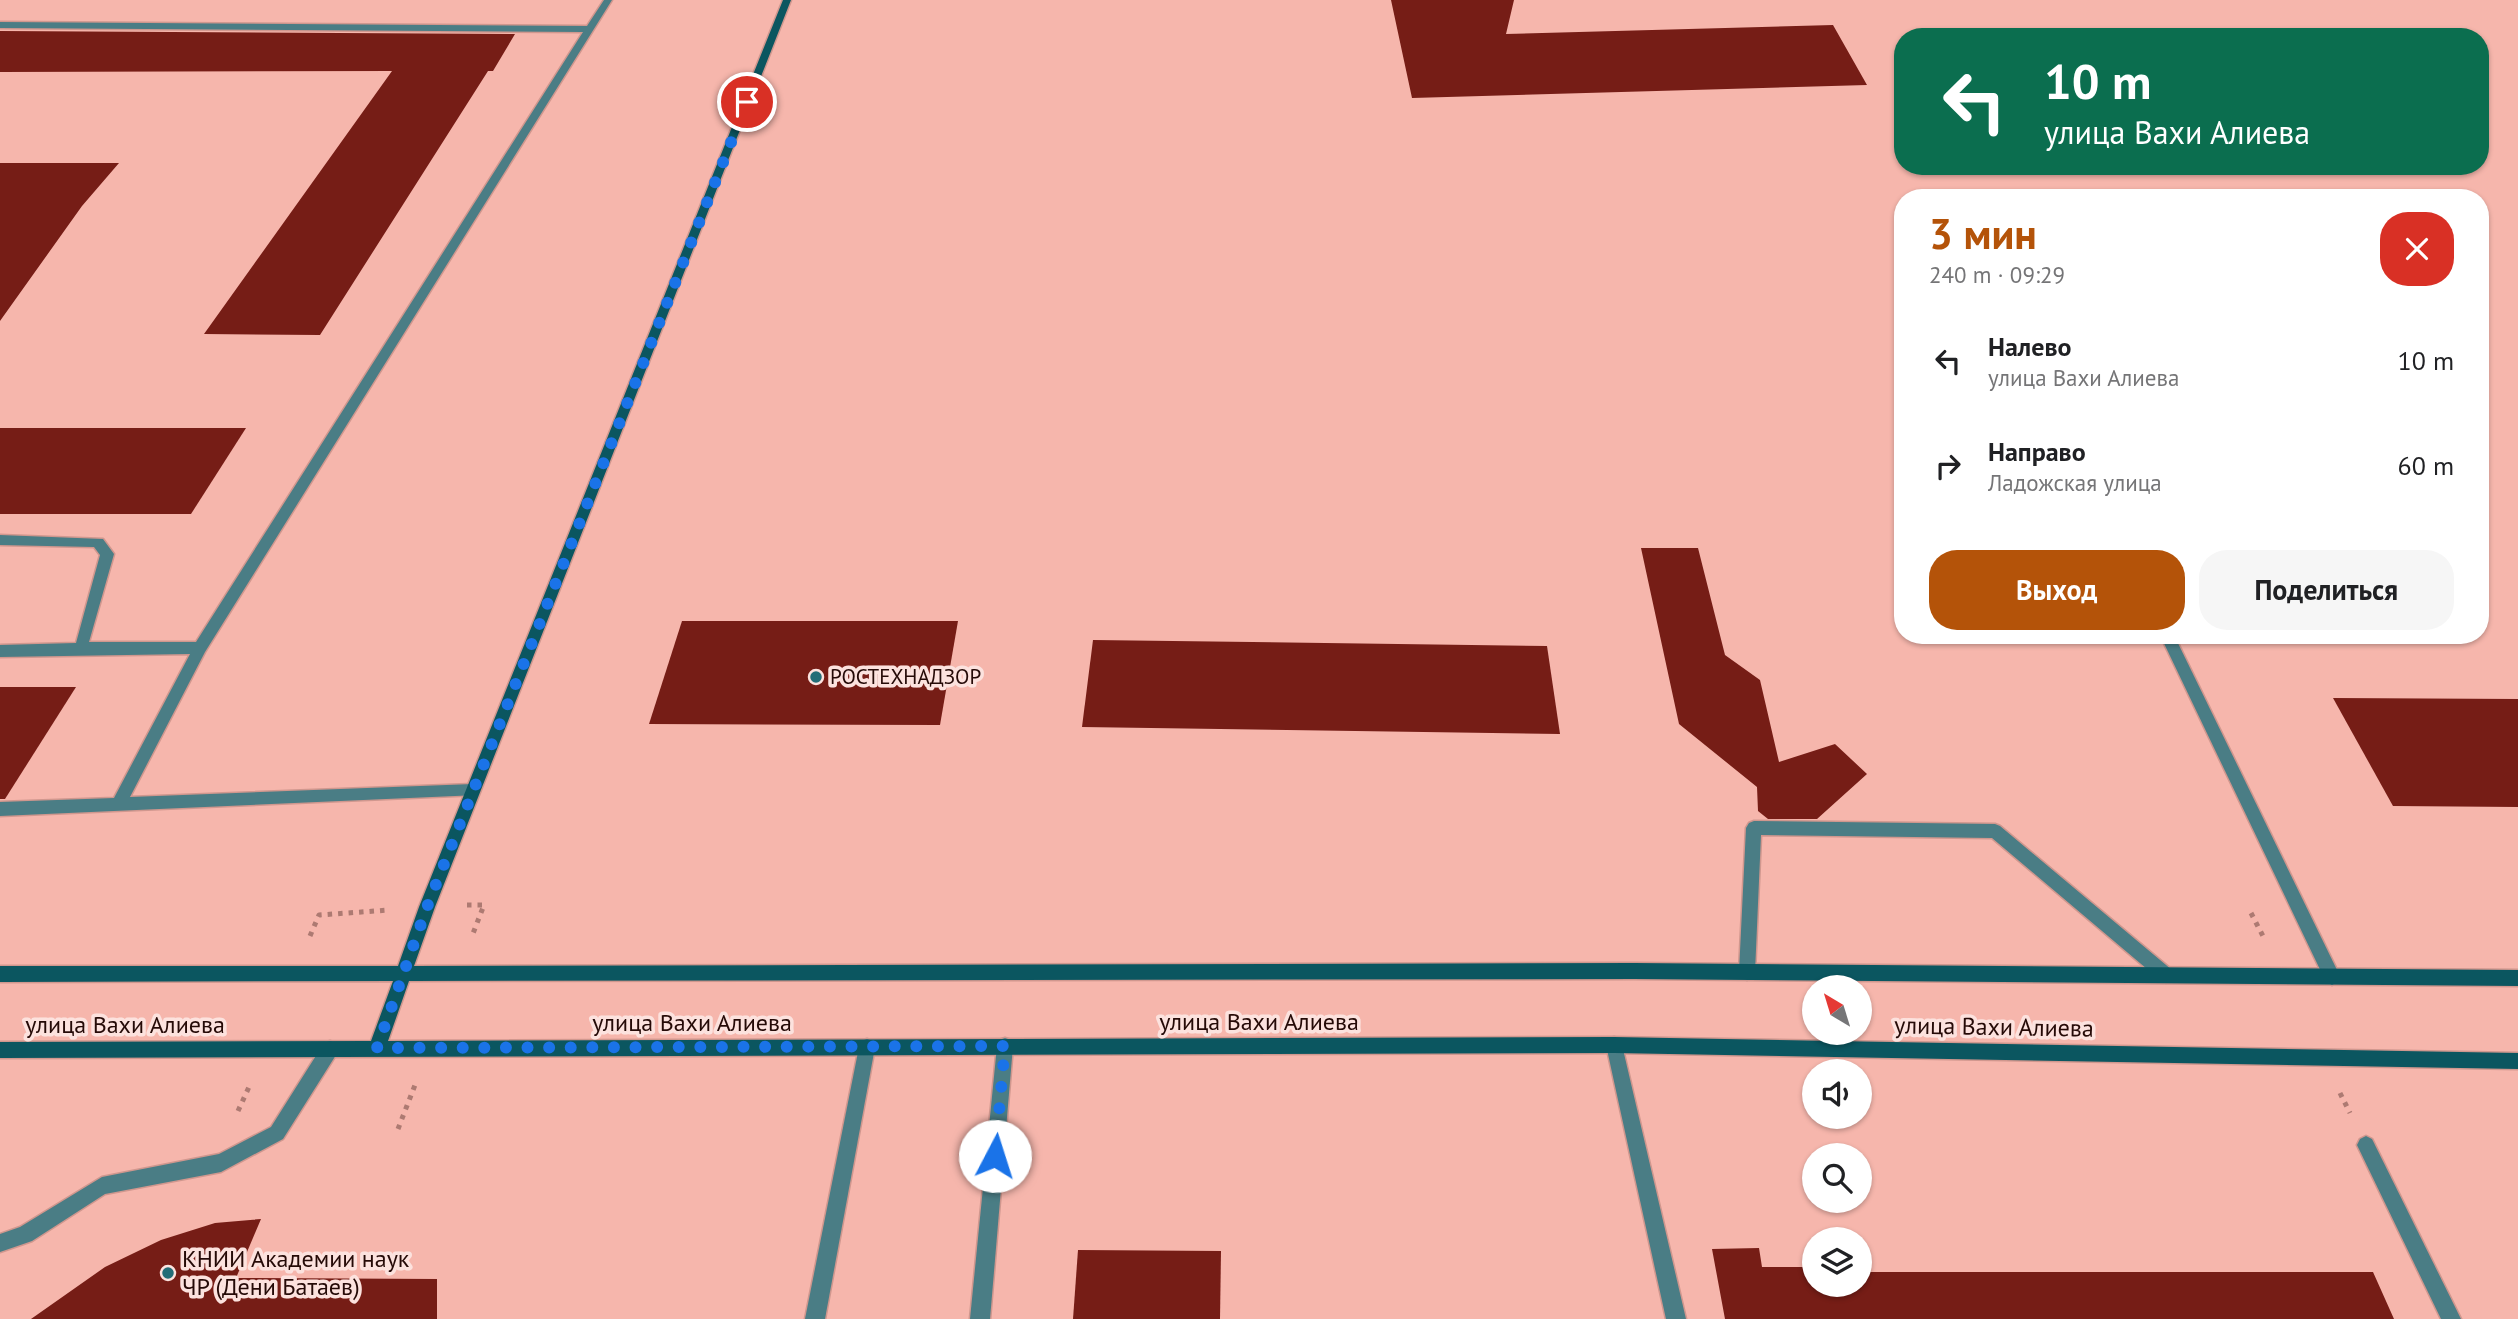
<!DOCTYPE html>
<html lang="ru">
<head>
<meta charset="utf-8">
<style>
  :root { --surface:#fff; --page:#f6f6f6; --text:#202124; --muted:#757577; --accent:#b45309 }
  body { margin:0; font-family:"PT Sans",sans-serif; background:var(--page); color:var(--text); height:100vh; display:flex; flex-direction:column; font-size:26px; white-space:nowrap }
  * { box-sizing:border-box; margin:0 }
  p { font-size:23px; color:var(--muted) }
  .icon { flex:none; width:38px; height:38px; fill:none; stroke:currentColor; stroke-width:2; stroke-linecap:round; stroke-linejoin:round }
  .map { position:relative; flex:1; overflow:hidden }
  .drawer { position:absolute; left:1894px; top:189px; width:595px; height:455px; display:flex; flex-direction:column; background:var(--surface); border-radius:28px; box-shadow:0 2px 5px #0004 }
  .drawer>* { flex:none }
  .top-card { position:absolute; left:1894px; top:28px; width:595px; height:147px; border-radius:28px; box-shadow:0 2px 5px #0004; background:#0b6e4f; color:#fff; overflow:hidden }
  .needle { width:46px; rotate:322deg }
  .controls { position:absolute; left:1802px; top:975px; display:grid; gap:14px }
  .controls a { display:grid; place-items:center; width:70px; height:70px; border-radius:50%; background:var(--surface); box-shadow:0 2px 5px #0004; font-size:35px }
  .pin { position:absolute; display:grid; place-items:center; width:60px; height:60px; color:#fff; margin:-30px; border:4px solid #fff; border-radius:50%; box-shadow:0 2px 7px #0007 }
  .me { position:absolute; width:77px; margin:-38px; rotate:5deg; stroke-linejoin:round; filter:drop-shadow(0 0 5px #0008) }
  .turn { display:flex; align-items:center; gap:24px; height:147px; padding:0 35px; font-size:32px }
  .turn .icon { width:91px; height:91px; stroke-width:2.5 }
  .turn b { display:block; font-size:49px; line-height:60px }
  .round { display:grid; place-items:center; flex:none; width:74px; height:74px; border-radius:28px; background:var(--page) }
  .head { display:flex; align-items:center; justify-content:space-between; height:119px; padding:0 35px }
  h1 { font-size:42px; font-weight:800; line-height:52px; color:var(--accent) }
  .action { display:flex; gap:14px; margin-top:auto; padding:14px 35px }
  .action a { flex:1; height:80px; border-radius:28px; background:var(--accent); color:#fff; font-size:28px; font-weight:800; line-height:80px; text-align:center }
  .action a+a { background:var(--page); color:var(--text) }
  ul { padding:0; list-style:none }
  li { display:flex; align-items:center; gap:21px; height:105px; padding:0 35px }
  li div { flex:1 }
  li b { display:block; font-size:26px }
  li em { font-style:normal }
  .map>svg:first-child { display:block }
  .building { fill:#761d16 }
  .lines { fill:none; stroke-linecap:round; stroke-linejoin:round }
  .lane-casing { stroke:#d0978e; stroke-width:3 }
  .secondary-casing { stroke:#d0978e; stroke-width:3 }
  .path { stroke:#ad7a72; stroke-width:5; stroke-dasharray:4.5 6; stroke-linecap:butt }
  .lane { fill:#4a7d85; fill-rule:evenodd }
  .secondary { fill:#0b5660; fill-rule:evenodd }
  .route { stroke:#1a73e8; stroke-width:12; stroke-dasharray:0 21.6 }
  .poi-dot { fill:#236d77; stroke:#fce2de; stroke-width:2.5 }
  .labels { text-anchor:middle; stroke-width:7; stroke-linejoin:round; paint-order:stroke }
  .poi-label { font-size:21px; fill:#250a07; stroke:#fce2de; text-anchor:start }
  .near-street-label { font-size:24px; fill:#250a07; stroke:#fce2de }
  .near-poi-label { font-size:24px; fill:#250a07; stroke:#fce2de; text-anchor:start }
</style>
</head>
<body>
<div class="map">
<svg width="2518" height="1319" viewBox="0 0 2518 1319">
  <rect width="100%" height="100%" fill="#f6b6ac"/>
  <g class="building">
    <polygon points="1391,0 1514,0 1506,34 1833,25 1867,85 1412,98"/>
    <polygon points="0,31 515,34 493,71 488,71 320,335 204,334 392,71 0,72"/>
    <polygon points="0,163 119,163 82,206 0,321"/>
    <polygon points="0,428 246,428 191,514 0,514"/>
    <polygon points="1641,548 1698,548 1725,655 1760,680 1779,762 1835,744 1867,774 1817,819 1768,819 1758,811 1757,787 1679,724"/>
    <polygon points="682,621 958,621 940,725 649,724"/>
    <polygon points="1093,640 1547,646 1560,734 1082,727"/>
    <polygon points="0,687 76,687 5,799 0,799"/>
    <polygon points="2333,698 2518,699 2518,807 2393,806"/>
    <polygon points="261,1219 236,1278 437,1279 437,1319 31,1319 105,1267 161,1240 215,1223"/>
    <polygon points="1759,1248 1762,1267 1815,1267 1815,1284 1860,1284 1860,1272 2373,1272 2394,1319 1725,1319 1712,1249"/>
    <polygon points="1078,1250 1221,1251 1220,1319 1073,1319"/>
  </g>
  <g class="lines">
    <defs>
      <g id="lane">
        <polygon points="604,0 612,0 205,652 130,797 473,784 478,785 480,790 478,795 0,816 0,802 114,798 190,654 0,657 0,645 76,643 100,555 94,547 0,545 0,535 103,539 114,554 89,642 196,642 583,32 0,28 0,22 587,26"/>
        <polygon points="2160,635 2174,635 2338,972 2340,977 2338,982 2332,985 2326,982"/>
        <polygon points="1754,821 1995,824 2000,826 2172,970 2174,975 2172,980 2166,983 2160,980 1992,838 1761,835 1755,972 1753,977 1747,980 1741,977 1739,972 1746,828 1749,823"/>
        <polygon points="1614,1037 1620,1039 1622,1045 1686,1319 1666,1319 1606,1045 1608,1039"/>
        <polygon points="1005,1038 1011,1040 1013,1046 990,1319 970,1319 997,1046 999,1040"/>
        <polygon points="867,1039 873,1041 875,1047 825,1319 805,1319 859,1047 861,1041"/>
        <polygon points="330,1041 336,1043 338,1049 336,1055 283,1139 221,1172 105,1194 32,1241 0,1252 0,1234 20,1227 102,1177 219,1154 271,1127 324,1043"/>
        <polygon points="2366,1136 2372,1139 2461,1319 2441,1319 2357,1145 2360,1139"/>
      </g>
      <polygon id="secondary" points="783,0 791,0 435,907 414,966 1634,963 2518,970 2518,986 1634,979 409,981 388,1041 1614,1037 2518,1053 2518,1069 1614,1053 0,1058 0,1042 371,1041 393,981 0,982 0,966 398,966 419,907"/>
    </defs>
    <use href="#lane" class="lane-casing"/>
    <use href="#secondary" class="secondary-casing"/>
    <g class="path">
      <polyline points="467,905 484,905 472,936"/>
      <polyline points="2251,913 2265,940"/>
      <polyline points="310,936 319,915 389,910"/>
      <polyline points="2340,1093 2350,1113"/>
      <polyline points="238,1111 249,1087"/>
      <polyline points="398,1129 415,1085"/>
    </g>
    <use href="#lane" class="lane"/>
    <use href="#secondary" class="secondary"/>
  </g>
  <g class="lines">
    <polyline class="route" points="747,102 427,907 377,1048 1005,1046 995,1156"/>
  </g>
  <g class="poi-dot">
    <circle cx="816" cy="677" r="7"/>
    <circle cx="168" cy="1273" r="7"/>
  </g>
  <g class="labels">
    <g class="poi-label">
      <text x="830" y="684">РОСТЕХНАДЗОР</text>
    </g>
    <g class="near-street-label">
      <text x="1259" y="1030">улица Вахи Алиева</text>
      <text x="692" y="1031">улица Вахи Алиева</text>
      <text x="125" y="1033">улица Вахи Алиева</text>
      <text transform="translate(1994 1027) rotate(1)" y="8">улица Вахи Алиева</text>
    </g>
    <g class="near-poi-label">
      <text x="182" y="1267">КНИИ Академии наук<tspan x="182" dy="28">ЧР (Дени Батаев)</tspan></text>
    </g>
  </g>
</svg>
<div class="controls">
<a><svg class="needle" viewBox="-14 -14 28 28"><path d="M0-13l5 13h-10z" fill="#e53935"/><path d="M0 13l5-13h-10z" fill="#757577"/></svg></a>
<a><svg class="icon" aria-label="sound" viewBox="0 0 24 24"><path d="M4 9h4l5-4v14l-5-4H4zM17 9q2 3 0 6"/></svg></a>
<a><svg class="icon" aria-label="search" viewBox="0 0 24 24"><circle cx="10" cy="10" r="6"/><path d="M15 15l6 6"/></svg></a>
<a><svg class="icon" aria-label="layers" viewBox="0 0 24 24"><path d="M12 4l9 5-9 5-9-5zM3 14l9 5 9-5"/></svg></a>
</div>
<div class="pin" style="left:747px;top:102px;background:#d93025"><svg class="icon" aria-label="arrive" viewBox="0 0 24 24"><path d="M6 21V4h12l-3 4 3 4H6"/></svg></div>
<svg class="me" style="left:995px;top:1156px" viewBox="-20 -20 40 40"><circle r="19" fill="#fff"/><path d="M0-13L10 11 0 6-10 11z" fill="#1a73e8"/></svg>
<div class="top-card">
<div class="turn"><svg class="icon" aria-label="left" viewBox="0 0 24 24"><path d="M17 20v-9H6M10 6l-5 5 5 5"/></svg><div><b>10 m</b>улица Вахи Алиева</div></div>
</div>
<section class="drawer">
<div class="head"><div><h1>3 мин</h1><p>240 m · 09:29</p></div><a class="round" style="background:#d93025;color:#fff"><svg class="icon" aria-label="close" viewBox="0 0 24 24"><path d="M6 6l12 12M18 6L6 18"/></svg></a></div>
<ul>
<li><svg class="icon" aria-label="left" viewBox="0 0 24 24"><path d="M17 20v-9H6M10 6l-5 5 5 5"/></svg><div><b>Налево</b><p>улица Вахи Алиева</p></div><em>10 m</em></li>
<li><svg class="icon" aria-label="right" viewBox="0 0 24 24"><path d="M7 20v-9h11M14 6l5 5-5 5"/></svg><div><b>Направо</b><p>Ладожская улица</p></div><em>60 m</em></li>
</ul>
<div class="action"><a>Выход</a><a>Поделиться</a></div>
</section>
</div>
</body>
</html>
